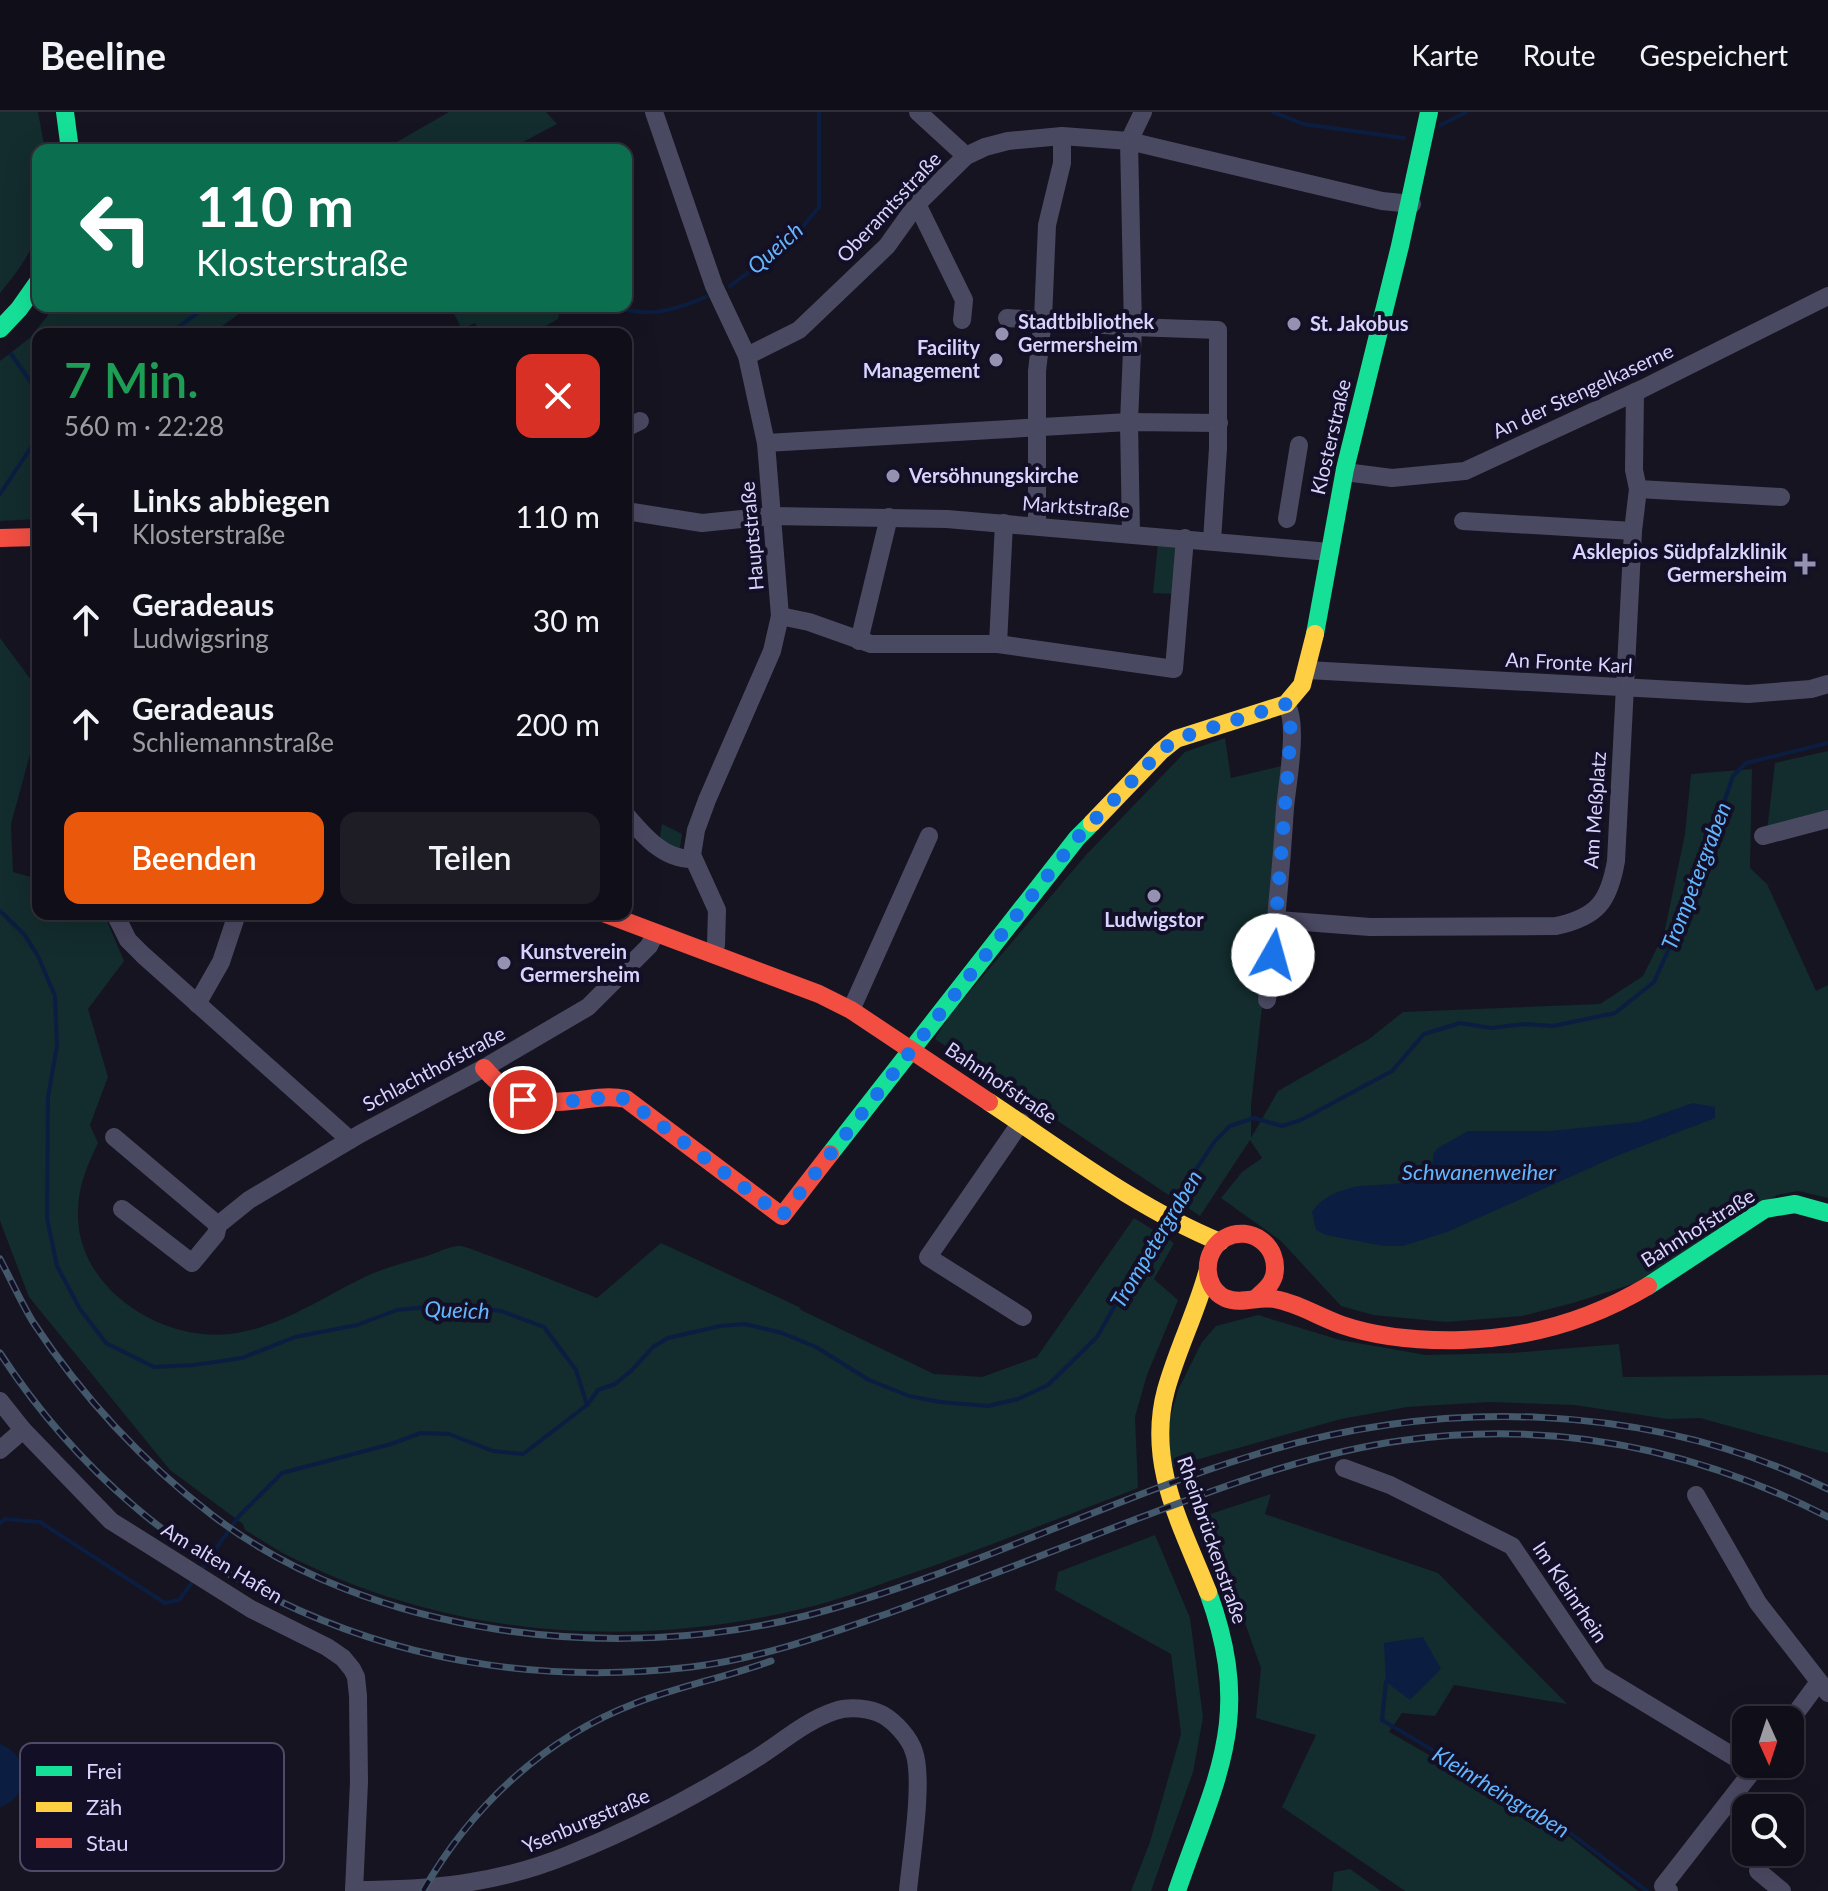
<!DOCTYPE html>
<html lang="de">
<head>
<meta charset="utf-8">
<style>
  :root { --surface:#100f19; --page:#1e1d26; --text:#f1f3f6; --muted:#9c9ca2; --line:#302f38; --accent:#ea580c }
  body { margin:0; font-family:Lato,sans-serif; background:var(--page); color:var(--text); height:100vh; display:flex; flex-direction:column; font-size:30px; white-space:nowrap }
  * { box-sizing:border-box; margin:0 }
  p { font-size:26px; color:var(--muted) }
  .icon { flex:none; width:44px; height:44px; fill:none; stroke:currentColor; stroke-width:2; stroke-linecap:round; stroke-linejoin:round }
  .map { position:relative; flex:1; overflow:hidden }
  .details { position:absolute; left:32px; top:216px; width:600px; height:592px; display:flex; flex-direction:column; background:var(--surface); border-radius:16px; box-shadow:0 8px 32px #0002,0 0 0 2px var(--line) }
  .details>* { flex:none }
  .top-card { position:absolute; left:32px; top:32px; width:600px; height:168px; border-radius:16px; box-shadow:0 8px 32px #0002,0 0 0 2px var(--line); background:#0b6e4f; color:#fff; overflow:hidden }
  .needle { width:52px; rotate:177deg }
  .fabs { position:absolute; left:1732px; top:1594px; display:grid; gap:16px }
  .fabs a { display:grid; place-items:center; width:72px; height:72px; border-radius:16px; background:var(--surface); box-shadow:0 8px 32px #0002,0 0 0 2px var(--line); font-size:40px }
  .pin { position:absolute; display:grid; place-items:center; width:68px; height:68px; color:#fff; margin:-34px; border:4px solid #fff; border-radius:50%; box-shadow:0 2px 8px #0007 }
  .me { position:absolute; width:88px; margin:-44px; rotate:7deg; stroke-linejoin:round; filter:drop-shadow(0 0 6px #0008) }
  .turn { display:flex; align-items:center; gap:28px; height:168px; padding:0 32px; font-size:36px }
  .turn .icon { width:104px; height:104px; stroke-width:2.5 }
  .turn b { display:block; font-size:56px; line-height:68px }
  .round { display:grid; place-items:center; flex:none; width:84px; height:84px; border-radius:16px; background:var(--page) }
  .head { display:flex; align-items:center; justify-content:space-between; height:136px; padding:0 32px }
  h1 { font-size:48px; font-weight:600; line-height:60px; color:#1e9e55 }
  .cta { display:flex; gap:16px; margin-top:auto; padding:16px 32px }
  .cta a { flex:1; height:92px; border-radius:16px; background:var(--accent); color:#fff; font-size:32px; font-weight:600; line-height:92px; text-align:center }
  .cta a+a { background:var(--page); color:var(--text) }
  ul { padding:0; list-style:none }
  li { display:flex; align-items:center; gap:24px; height:104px; padding:0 32px }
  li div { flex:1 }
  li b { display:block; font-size:30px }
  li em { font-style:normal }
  header { display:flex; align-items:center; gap:48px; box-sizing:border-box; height:112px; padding:0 40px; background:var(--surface); border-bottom:2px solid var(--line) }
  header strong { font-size:38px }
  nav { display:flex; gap:44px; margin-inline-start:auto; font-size:28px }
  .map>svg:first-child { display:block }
  .green { fill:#132c2d }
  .water { fill:#0b1e41 }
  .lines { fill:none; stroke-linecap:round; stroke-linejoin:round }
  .stream { stroke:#0b1e41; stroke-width:4 }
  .street { stroke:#4a4962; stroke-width:18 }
  .fast { stroke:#16e098; stroke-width:18 }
  .slow { stroke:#ffcf43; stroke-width:18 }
  .jam { stroke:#f24e42; stroke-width:18 }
  .rail-casing { stroke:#43596b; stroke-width:7 }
  .rail { stroke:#130f26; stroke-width:4; stroke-dasharray:12; stroke-linecap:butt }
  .route { stroke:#1a73e8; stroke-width:14; stroke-dasharray:0 25.2 }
  .poi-dot { fill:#9591b1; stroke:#130f26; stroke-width:3 }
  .labels { text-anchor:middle; stroke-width:8; stroke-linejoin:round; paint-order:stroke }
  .street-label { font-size:20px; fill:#d9d4ff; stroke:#130f26 }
  .poi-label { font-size:20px; font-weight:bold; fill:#d9d4ff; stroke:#130f26; text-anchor:start }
  .water-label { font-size:22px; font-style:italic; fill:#62b6ff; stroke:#130f26 }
  .key { fill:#130f26; stroke:#4e4a67; stroke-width:2 }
  .key-label { font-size:22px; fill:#d9d4ff }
</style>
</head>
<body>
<header>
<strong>Beeline</strong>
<nav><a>Karte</a><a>Route</a><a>Gespeichert</a></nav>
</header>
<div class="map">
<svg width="1828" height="1779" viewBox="0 0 1828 1779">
  <rect width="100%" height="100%" fill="#161421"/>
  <g class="green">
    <path d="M 0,0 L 38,0 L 45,38 L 38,38 L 38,117 C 32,142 16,161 0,181 Z"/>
    <polygon points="449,0 546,0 557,12 508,38 383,38"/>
    <polygon points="55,194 250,194 211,222 38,222 38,407 0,409 0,249 30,226"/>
    <polygon points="458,194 561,194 558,207 532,222 481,222 475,211 462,217 453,200"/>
    <polygon points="1158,431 1182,433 1176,482 1153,481"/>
    <path d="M 0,526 L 37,576 L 35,624 L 11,712 L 13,760 L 38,767 L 38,802 L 104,802 L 124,849 L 88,897 L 108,965 L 90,1013 L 98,1031 C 87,1054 78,1075 78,1100 C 76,1176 161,1230 230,1222 C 280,1216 324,1184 369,1163 C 387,1155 408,1150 427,1144 C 436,1141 451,1133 461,1134 C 471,1136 481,1141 490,1144 C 526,1157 561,1172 597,1186 L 661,1131 L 799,1195 L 801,1198 L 934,1262 L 982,1265 L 1037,1245 L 1134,1106 L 1174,1131 L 1154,1167 L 1178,1188 L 1147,1263 L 1135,1305 L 1138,1376 C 1062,1405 987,1435 910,1462 C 874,1474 838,1489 801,1497 C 632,1538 454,1525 297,1448 C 279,1440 262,1428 245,1418 L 243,1412 L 170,1358 L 29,1185 L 0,1109 Z"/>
    <polygon points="1225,626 1231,666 1281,654 1276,771 1251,993 1251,1026 1278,979 1369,927 1403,900 1600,892 1643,864 1664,822 1685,722 1691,662 1752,657 1750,756 1767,772 1816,879 1828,873 1828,1086 1798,1079 1777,1083 1636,1171 1573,1191 1522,1204 1446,1210 1373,1203 1341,1194 1281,1129 1221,1086 1242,1060 1262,1046 1250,1028 1200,1104 935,927 949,904 1086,743 1185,640"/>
    <polygon points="1828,639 1828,705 1767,719 1775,651"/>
    <polygon points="662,712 682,722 679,741 659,731"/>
    <polygon points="1258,1203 1340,1228 1426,1243 1511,1241 1619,1232 1623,1265 1828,1263 1828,1341 1700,1306 1668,1307 1574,1293 1489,1290 1407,1295 1341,1307 1167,1356 1165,1324 1178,1278 1202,1230 1216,1214"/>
    <polygon points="1271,1382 1265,1402 1438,1461 1567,1592 1454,1573 1435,1604 1402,1601 1389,1620 1561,1718 1638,1779 1405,1779 1282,1695 1316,1623 1256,1606 1261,1556 1236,1486 1198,1406"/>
    <polygon points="1155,1423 1190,1506 1203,1605 1193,1660 1151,1779 1131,1779 1150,1730 1181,1622 1171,1542 1055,1478 1058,1460"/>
    <polygon points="1350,1757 1381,1779 1332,1779 1334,1760"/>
  </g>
  <g class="water">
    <path d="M 1693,991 L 1715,995 L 1715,1006 L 1619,1043 L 1447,1120 L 1403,1134 L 1384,1134 L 1326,1123 L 1316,1118 L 1312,1100 C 1321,1086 1337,1079 1354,1075 C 1377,1071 1437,1078 1433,1042 L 1438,1036 L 1468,1019 L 1550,1019 L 1639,1010 Z"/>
    <polygon points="1423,1525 1441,1557 1410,1588 1386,1570 1384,1531"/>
    <path d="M 0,1632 C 30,1642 32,1685 0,1695 Z"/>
  </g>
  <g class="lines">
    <g class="stream">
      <polyline points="1273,0 1303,12 1404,26"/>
      <polyline points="1441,13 1466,0"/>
      <polyline points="730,174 790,130 819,95 819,0"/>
      <path d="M 610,194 C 650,206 669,200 706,185"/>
      <polyline points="169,222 207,194"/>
      <polyline points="11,242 38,280"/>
      <polyline points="0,382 38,325"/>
      <polyline points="0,799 24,822 38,844 55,884 57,934 48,985 47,1106 57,1154 80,1197 106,1231 154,1255 194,1253 242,1246 295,1225 357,1213 397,1198 448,1193 501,1199 544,1215 576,1258 587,1293"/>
      <polyline points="1170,1097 1215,1029 1230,1014 1254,1006 1282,1014 1301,1008 1392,959 1424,922 1460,911 1491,916 1525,912 1553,914 1615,901 1654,870 1692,785 1733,664 1746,651 1828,631"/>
      <polyline points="0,1411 5,1407 40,1410 165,1491 179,1488 194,1468"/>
      <polyline points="201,1458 239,1404 282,1361 391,1332 421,1321 449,1322 493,1339 523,1342 587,1293 598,1278 615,1272 632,1258 653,1235 668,1226 720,1214 745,1212 782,1221 816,1235 869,1268 909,1284 940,1290 988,1294 1018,1287 1048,1273 1097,1225 1127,1172 1162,1121 1165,1113"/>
      <polyline points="1386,1570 1382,1608 1565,1717 1647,1779"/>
    </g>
    <g class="street">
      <polyline points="654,0 714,174 747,244 766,331 780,504 772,539 707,688 696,718 692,743 717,798 716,833 713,842"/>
      <polyline points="918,0 966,44"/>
      <polyline points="917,92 964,188 962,208"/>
      <polyline points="1007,206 1133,215 1218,218 1218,336 1212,429"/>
      <polyline points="747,244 799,218 887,134 917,92 966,44 985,35 1008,29 1062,24 1129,29 1382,89 1412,92"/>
      <polyline points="626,316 640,309"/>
      <polyline points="766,331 1129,310 1219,311"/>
      <polyline points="1345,360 1392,366 1465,359 1642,277 1828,184"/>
      <polyline points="1638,377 1781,385"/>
      <polyline points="626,399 702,411 772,404 947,407 1329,440"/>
      <polyline points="1287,407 1299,333"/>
      <polyline points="1463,409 1633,419"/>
      <polyline points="1037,414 1037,259 1043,207 1047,113 1062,51 1062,24"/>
      <polyline points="1131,421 1129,310 1133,215 1129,29 1143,0"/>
      <polyline points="780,504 809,510 871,532 998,532 1174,557 1185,426"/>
      <polyline points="859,529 889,405"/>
      <polyline points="998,532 1004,411"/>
      <polyline points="1307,558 1748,582 1811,577 1828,572"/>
      <path d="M 626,703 C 644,724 664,748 693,747"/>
      <polyline points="1763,724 1828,707"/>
      <polyline points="115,802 128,828 143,843 350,1028"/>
      <path d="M 1278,808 L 1370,815 L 1556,814 C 1598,805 1609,789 1616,749 L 1633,419 L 1638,377 L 1634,358 L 1635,280"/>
      <path d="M 1267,888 C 1275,824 1281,760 1285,696 C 1287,672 1299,611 1286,592"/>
      <polyline points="197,892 221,850 237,802"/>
      <polyline points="851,898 929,724"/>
      <polyline points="1021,1010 928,1145 1023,1205"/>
      <polyline points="114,1025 218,1113"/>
      <polyline points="122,1097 192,1151 216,1122 218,1113 249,1088 360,1022 484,956 588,895 649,834 655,822"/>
      <polyline points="0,1289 23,1318 111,1409 251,1497 327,1535 343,1546 352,1557 356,1565 358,1584 359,1670 354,1779"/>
      <polyline points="0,1338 23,1318"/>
      <polyline points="1344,1356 1390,1373 1512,1434 1599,1563 1746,1652"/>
      <polyline points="1696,1383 1758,1491 1828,1581"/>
      <polyline points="1790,1609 1818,1571"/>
      <polyline points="1758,1759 1782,1779"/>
      <path d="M 354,1778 C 430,1778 497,1772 568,1743 C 631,1718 690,1687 747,1652 C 777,1635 802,1610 835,1599 C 849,1594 870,1596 883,1603 C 895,1610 910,1626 914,1640 C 924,1668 911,1746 908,1779"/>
      <polyline points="1669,1779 1663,1774 1758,1652"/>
    </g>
    <g class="fast">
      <polyline points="65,0 70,38"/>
      <polyline points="0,217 19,197 38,170"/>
      <polyline points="1315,522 1345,357 1400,134 1429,0"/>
      <polyline points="830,1042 1077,726 1092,711"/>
      <polyline points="1648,1174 1765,1097 1795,1092 1828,1101"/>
      <path d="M 1177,1779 C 1217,1662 1254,1606 1208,1480"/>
    </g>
    <g class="slow">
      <polyline points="1092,711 1161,639 1176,627 1286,592 1302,573 1315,522"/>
      <path d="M 989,990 C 1063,1039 1137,1096 1220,1130"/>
      <path d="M 1207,1161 C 1196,1201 1177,1238 1166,1278 C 1146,1352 1182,1414 1208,1480"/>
    </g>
    <g class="jam">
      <polyline points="0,426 38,425"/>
      <polyline points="606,802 819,882 851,898 989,990"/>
      <path d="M 484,956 C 515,993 542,993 588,987 C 601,985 613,984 626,987 L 782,1104 L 830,1042"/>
      <path d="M 1255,1187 C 1263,1180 1271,1174 1274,1164 C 1281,1134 1250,1112 1225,1126 C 1202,1139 1202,1175 1225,1186 C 1241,1193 1258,1184 1274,1187 C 1298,1191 1319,1205 1342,1213 C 1380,1226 1422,1229 1462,1228 C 1528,1226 1591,1208 1648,1174"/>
    </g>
    <defs>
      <g id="rail">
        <path d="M 0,1147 C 11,1168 21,1190 33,1210 C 81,1283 143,1350 212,1403 C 372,1525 614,1552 805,1504 C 959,1465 1102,1389 1254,1343 C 1442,1285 1649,1290 1828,1377"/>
        <path d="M 0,1241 C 153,1476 415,1588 691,1555 C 759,1547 825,1523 889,1501 C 973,1470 1056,1438 1139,1406 C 1225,1374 1314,1340 1406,1328 C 1554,1308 1696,1337 1828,1405"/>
        <path d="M 423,1779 C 471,1695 544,1626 636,1591 C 680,1574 727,1565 771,1549"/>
      </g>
    </defs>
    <use href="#rail" class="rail-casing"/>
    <use href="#rail" class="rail"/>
  </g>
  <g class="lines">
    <polyline class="route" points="523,988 547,992 608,985 626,987 782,1104 1077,726 1161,639 1176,627 1286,592 1291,603 1289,645 1273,843"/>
  </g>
  <g class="poi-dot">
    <circle cx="1294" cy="212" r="8"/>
    <circle cx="1002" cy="222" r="8"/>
    <circle cx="996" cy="248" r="8"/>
    <circle cx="893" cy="364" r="8"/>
    <path d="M1801 440h8v8h8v8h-8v8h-8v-8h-8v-8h8z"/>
    <circle cx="1154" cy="784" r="8"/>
    <circle cx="504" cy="851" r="8"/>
  </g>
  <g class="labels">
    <g class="street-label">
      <text transform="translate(889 95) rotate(-47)" y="7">Oberamtsstraße</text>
      <text transform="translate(1583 279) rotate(-25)" y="7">An der Stengelkaserne</text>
      <text transform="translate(1331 325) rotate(-77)" y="7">Klosterstraße</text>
      <text transform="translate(1076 395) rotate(4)" y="7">Marktstraße</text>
      <text transform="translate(752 424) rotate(-95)" y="7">Hauptstraße</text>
      <text transform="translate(1569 551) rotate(3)" y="7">An Fronte Karl</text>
      <text transform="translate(1595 698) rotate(-86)" y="7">Am Meßplatz</text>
      <text transform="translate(434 957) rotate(-28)" y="7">Schlachthofstraße</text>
      <text transform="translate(1001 971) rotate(34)" y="7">Bahnhofstraße</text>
      <text transform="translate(1698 1116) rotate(-32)" y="7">Bahnhofstraße</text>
      <text transform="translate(1212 1428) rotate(71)" y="7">Rheinbrückenstraße</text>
      <text transform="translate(222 1451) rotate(31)" y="7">Am alten Hafen</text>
      <text transform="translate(1570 1480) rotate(56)" y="7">Im Kleinrhein</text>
      <text transform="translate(586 1709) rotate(-23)" y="7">Ysenburgstraße</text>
    </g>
    <g class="poi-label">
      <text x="1018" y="217">Stadtbibliothek<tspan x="1018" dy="23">Germersheim</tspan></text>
      <text x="1310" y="219">St. Jakobus</text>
      <text x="980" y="243" text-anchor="end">Facility<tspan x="980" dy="23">Management</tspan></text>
      <text x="909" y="371">Versöhnungskirche</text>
      <text x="1787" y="447" text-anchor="end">Asklepios Südpfalzklinik<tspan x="1787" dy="23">Germersheim</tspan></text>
      <text x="1154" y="815" text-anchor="middle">Ludwigstor</text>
      <text x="520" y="847">Kunstverein<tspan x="520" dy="23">Germersheim</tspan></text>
    </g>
    <g class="water-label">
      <text transform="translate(775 136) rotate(-41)" y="8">Queich</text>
      <text transform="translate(1696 764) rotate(-69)" y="8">Trompetergraben</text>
      <text x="1479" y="1068">Schwanenweiher</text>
      <text transform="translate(1156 1127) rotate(-59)" y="8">Trompetergraben</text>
      <text transform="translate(457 1198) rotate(2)" y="8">Queich</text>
      <text transform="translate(1501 1680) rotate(31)" y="8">Kleinrheingraben</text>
    </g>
  </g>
  <rect x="20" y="1631" width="264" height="128" rx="12" class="key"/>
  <rect x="36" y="1654" width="36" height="10" fill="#16e098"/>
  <rect x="36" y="1690" width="36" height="10" fill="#ffcf43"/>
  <rect x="36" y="1726" width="36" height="10" fill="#f24e42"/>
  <g class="key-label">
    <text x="86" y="1667">Frei</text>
    <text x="86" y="1703">Zäh</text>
    <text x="86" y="1739">Stau</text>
  </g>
</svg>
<div class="fabs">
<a><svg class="needle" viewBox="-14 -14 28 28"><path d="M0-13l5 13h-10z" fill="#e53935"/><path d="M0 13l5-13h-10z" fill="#9c9ca2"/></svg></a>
<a><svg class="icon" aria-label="search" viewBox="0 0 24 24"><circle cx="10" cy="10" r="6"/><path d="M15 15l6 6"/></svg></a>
</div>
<div class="pin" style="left:523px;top:988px;background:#d93025"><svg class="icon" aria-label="arrive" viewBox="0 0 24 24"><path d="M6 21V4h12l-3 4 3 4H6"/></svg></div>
<svg class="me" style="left:1273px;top:843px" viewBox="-20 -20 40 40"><circle r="19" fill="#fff"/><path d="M0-13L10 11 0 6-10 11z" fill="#1a73e8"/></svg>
<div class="top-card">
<div class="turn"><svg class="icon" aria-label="left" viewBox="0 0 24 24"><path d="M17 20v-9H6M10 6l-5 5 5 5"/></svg><div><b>110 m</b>Klosterstraße</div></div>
</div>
<section class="details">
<div class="head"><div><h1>7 Min.</h1><p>560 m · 22:28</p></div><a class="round" style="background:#d93025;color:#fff"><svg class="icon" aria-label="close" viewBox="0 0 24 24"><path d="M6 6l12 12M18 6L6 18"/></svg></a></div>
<ul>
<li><svg class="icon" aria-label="left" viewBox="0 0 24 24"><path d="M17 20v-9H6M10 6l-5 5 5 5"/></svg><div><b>Links abbiegen</b><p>Klosterstraße</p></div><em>110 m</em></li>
<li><svg class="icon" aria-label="ahead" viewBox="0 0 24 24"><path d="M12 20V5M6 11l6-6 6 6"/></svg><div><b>Geradeaus</b><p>Ludwigsring</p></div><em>30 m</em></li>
<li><svg class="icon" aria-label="ahead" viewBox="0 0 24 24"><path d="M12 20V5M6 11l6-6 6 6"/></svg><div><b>Geradeaus</b><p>Schliemannstraße</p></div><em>200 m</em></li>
</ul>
<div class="cta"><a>Beenden</a><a>Teilen</a></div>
</section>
</div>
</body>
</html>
